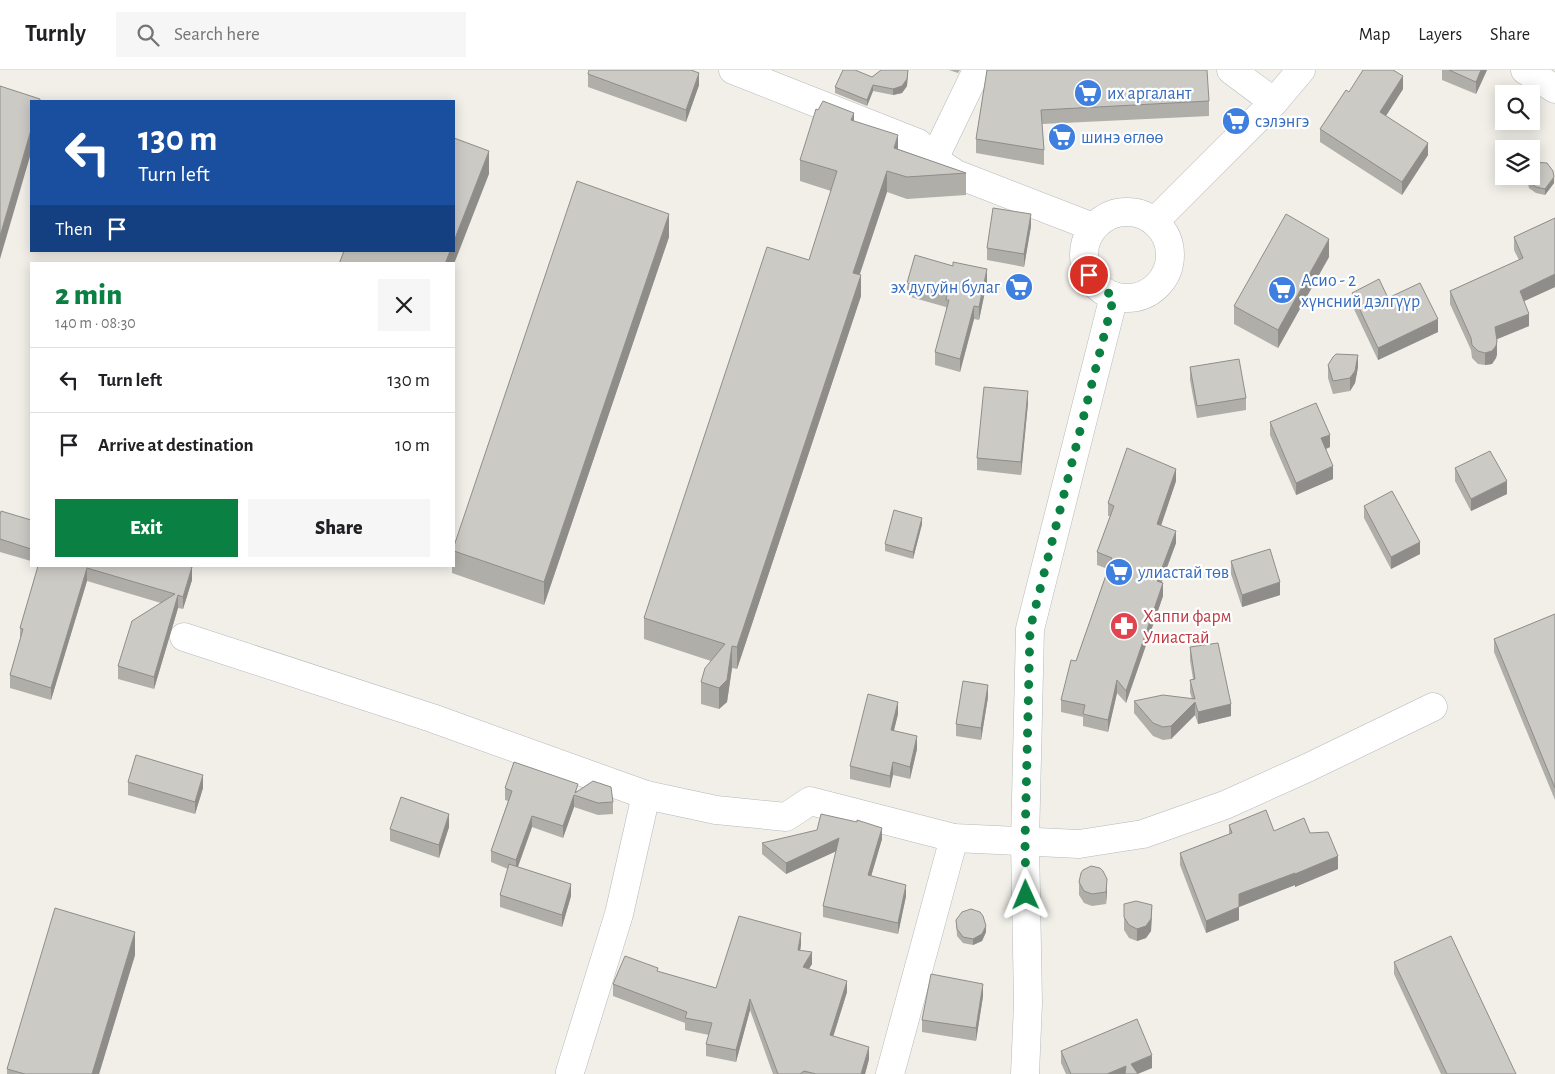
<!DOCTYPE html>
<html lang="en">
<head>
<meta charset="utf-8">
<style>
  :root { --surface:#fff; --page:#f6f6f6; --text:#202124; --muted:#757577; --line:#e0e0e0; --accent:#0b8043 }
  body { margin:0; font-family:"Alegreya Sans",sans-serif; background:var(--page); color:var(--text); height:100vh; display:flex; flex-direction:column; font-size:19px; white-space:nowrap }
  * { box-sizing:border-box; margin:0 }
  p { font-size:16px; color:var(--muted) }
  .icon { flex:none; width:28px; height:28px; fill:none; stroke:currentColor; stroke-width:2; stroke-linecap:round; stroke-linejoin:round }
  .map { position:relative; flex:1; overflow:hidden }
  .sheet { position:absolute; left:30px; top:192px; width:425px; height:305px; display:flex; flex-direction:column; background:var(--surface); border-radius:0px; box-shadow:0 2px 12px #0003 }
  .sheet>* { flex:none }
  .hud { position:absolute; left:30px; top:30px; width:425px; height:152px; border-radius:0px; box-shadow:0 2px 12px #0003; background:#1a4fa0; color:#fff; overflow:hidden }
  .tools { position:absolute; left:1495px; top:15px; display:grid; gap:10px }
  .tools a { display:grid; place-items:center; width:45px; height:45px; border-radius:0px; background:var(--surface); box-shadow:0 2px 12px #0003; font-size:25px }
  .pin { position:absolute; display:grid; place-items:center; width:42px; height:42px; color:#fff; margin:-21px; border:2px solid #fff; border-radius:50%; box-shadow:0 1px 5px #0007 }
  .me { position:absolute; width:55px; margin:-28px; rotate:359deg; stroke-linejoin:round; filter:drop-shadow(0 0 4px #0008) }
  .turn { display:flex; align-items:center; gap:18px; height:105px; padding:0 25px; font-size:22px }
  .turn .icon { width:65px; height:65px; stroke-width:2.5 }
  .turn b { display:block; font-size:35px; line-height:42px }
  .then { display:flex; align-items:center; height:48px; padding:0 25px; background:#0003; gap:10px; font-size:19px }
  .round { display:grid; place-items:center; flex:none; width:52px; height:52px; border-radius:0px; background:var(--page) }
  .head { display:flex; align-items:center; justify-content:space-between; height:85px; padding:0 25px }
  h1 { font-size:30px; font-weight:800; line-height:38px; color:var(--accent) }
  .button { display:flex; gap:10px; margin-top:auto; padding:10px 25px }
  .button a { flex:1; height:58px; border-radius:0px; background:var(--accent); color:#fff; font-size:20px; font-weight:800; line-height:58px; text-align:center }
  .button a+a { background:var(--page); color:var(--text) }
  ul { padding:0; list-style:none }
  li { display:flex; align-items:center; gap:15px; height:65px; padding:0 25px; border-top:1px solid var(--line) }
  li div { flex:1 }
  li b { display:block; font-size:19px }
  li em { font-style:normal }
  header { display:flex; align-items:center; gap:30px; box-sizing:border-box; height:70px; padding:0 25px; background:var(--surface); border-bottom:1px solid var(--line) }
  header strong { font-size:24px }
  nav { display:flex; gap:28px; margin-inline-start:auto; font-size:18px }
  .search { width:350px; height:45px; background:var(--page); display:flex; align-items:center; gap:12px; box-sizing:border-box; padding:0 18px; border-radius:0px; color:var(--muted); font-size:19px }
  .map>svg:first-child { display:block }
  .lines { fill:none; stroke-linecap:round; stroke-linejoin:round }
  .minor-casing { stroke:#b5b8bc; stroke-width:29 }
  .tertiary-casing { stroke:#b5b8bc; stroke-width:29 }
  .minor { stroke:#fff; stroke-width:28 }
  .tertiary { stroke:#fff; stroke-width:28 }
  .wall { fill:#afaea9 }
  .shaded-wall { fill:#8f8d8a }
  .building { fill:#cccac5; stroke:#8f8d8a }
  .route { stroke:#0b8043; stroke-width:9; stroke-dasharray:0 16.2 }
  .labels { text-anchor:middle; stroke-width:4.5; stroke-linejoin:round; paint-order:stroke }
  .shop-label { font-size:18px; fill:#366cbe; stroke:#fff; text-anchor:start }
  .health-label { font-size:18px; fill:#be3a42; stroke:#fff; text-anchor:start }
</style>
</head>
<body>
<header>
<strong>Turnly</strong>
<div class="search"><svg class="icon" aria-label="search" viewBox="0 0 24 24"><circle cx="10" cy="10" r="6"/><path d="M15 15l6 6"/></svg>Search here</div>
<nav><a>Map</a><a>Layers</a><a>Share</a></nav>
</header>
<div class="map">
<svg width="1555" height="1004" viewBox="0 0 1555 1004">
  <rect width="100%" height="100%" fill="#f1efe8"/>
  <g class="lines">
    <defs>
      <g id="minor">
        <polyline points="733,0 918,73 934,89 956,104 1093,157"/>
        <polyline points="1231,0 1274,32"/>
        <polyline points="1525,0 1555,19"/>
        <polyline points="934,89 977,0"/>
        <polyline points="184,567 432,648 646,725 716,740 786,747 810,731 954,768 1079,774 1143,764 1225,735 1307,698 1433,637"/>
        <polyline points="570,1002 619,844 646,725"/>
        <polyline points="890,1004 954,768"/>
      </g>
      <g id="tertiary">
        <circle cx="1127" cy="185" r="43"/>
        <polyline points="1155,151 1274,32 1301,0"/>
        <polyline points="1025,1004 1028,933 1025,772 1030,559 1114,226"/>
      </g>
    </defs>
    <use href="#minor" class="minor-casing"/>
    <use href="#tertiary" class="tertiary-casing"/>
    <use href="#minor" class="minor"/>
    <use href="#tertiary" class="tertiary"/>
  </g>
  <g class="wall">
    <polygon points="908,0 907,16 902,23 893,25 873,21 867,36 835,23 835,17 872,7"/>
    <polygon points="949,0 960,0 958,3"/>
    <polygon points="987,0 1209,31 1209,46 1042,54 1044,80 1044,95 976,83 976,69"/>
    <polygon points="1442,0 1487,0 1476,24 1442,10"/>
    <polygon points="588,4 699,15 686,52 588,17"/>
    <polygon points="1403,19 1386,46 1428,85 1402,125 1320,72 1320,59 1349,22"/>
    <polygon points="854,51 898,79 966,103 966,125 907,129 887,122 860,204 861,226 737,599 732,598 727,632 719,639 701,634 701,612 711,591 644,569 644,548 809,190 831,121 800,111 800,90"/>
    <polygon points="1526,106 1531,106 1554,113 1545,125 1536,123 1529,118"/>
    <polygon points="1555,148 1555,217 1524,231 1529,256 1497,269 1497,284 1496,288 1492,294 1485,295 1478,294 1472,288 1471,280 1450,234 1450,221 1519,190 1514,180 1514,167"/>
    <polygon points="1031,156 1024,197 987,190 987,178"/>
    <polygon points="669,167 544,535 452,503 452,496 454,496 454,476"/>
    <polygon points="1329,187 1278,278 1234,254 1234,236"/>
    <polygon points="987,212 979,250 974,249 960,302 935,295 935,282 946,242 946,237 907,226 907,213"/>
    <polygon points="1352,223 1438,262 1378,290 1352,235"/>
    <polygon points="1328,295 1358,297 1355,313 1350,321 1333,324 1328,308"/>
    <polygon points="1190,297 1246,328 1246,340 1197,348 1190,310"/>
    <polygon points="1028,333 1021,405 977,400 977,388"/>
    <polygon points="1270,352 1330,377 1326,379 1333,409 1296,425 1270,365"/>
    <polygon points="1455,398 1507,424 1471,441 1455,411"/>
    <polygon points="1176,411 1161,456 1176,473 1162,512 1163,526 1126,633 1117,623 1108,662 1083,656 1083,647 1061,642 1061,630 1076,591 1108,499 1097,495 1097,482 1110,446 1108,446 1108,433"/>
    <polygon points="1364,436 1420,484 1391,499 1364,448"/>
    <polygon points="0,445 31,450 31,491 0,482"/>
    <polygon points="922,454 913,489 885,481 885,474"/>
    <polygon points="1231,491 1280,525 1242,537 1231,504"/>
    <polygon points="38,496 188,496 192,510 183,539 178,538 154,619 118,609 118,596 161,533 87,511 51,630 10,618 10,605 20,570 20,558"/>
    <polygon points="1555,544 1555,730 1494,582 1494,569"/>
    <polygon points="1190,577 1231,646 1198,654 1195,645 1171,669 1163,670 1153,666 1134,643 1134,631 1192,629 1190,622 1190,610 1193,609 1190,590"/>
    <polygon points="988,627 981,670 956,666 956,654"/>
    <polygon points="898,644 894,660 917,679 910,709 893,705 890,718 850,709 850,696"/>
    <polygon points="128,712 203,718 195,744 128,725"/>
    <polygon points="505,718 578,721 613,732 613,744 598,745 574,737 563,768 532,757 518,797 571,826 562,857 500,837 500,825 508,799 491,792 491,781 508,731 505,730"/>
    <polygon points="1229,755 1274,761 1310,763 1338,799 1295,817 1295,815 1239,837 1239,850 1206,863 1180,795 1180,783 1229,764"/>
    <polygon points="449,757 439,788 390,771 390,759"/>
    <polygon points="882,769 871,806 906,826 898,864 823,847 823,836 836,781 786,804 762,784 762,773"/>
    <polygon points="1079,812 1107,822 1106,834 1092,836 1084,833 1079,825"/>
    <polygon points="1124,834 1152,848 1151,861 1146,868 1137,871 1129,868 1124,860"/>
    <polygon points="956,850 986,862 982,871 973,875 963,873 957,866"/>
    <polygon points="801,875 800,880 812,894 809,899 847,922 833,966 869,989 865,1004 773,1004 750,940 736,992 706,986 706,974 709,965 685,960 685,953 613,926 613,914 658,902 716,918"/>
    <polygon points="135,885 99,1004 7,1004 7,999"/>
    <polygon points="1394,892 1516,1004 1441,1004 1394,904"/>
    <polygon points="983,926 976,971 922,962 922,950"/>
    <polygon points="1061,981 1152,998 1138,1004 1066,1004 1061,993"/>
  </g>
  <g class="shaded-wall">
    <polygon points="908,0 908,3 907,16 902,23 893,25 893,19"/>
    <polygon points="1481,0 1487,0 1476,24 1476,12"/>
    <polygon points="699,3 699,15 686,52 686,40"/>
    <polygon points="1403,6 1403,19 1380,55 1380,42"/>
    <polygon points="873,15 873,21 867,36 867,30"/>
    <polygon points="854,43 854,65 851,50"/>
    <polygon points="31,60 31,83 0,189 0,166"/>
    <polygon points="898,65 898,86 894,78"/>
    <polygon points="1428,73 1428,85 1402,125 1402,112"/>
    <polygon points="489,81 489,104 454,194 445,194 450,181 454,181 454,171"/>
    <polygon points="887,101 887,122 853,224 853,203"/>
    <polygon points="1554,107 1554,113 1545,125 1545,119"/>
    <polygon points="669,144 669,167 544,535 544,512"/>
    <polygon points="1031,144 1031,156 1024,197 1024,184"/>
    <polygon points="1329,169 1329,187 1278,278 1278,260"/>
    <polygon points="987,199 987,212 979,250 979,237"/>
    <polygon points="1555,204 1555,217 1520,233 1520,221"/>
    <polygon points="861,205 861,226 737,599 737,577"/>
    <polygon points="974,236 974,249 960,302 960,289"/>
    <polygon points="1529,244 1529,256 1495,270 1495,257"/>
    <polygon points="1438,249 1438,262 1378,290 1378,278"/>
    <polygon points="1497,271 1497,284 1496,288 1492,294 1485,295 1485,283"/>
    <polygon points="1358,285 1358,297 1355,313 1350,321 1350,308"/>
    <polygon points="1028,321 1028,333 1021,405 1021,392"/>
    <polygon points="1330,365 1330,377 1321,381 1321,368"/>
    <polygon points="1333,396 1333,409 1296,425 1296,413"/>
    <polygon points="1176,399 1176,411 1157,467 1157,454"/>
    <polygon points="1507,411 1507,424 1471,441 1471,429"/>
    <polygon points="922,448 922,454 913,489 913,482"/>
    <polygon points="1176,461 1176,473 1157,523 1157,511"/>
    <polygon points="1420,472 1420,484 1391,499 1391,487"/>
    <polygon points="192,497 192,510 183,539 183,527"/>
    <polygon points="87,498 87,511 51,630 51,618"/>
    <polygon points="1280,512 1280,525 1242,537 1242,525"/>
    <polygon points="1163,513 1163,526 1126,633 1126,621"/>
    <polygon points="178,525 178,538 154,619 154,607"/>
    <polygon points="732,576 732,598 727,632 719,639 719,618"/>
    <polygon points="1117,610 1117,623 1108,662 1108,650"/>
    <polygon points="988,615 988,627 981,670 981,658"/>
    <polygon points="898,632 898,644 891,672 891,660"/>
    <polygon points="1195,632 1195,645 1171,669 1171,656"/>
    <polygon points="1231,634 1231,646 1198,654 1198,642"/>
    <polygon points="917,666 917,679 910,709 910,697"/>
    <polygon points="893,692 893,705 890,718 890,706"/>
    <polygon points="203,705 203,718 195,744 195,732"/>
    <polygon points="574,725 574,737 563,768 563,756"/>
    <polygon points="449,744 449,757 439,788 439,775"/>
    <polygon points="532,746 532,757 516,802 516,790"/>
    <polygon points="882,758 882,769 868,817 868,805"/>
    <polygon points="839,768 839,780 786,804 786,793"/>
    <polygon points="1338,786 1338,799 1295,817 1295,804"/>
    <polygon points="1295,803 1295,815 1239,837 1239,824"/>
    <polygon points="1107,809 1107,822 1106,834 1106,822"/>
    <polygon points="571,814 571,826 562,857 562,845"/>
    <polygon points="906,815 906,826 898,864 898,853"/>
    <polygon points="1152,835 1151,861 1146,868 1137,871 1137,859"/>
    <polygon points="1239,837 1239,850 1206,863 1206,851"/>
    <polygon points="986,856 986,862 982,871 973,875 973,869"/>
    <polygon points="135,862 135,885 99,1004 92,1004"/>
    <polygon points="801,863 801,875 798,892 798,880"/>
    <polygon points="812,882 812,894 803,908 803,897"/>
    <polygon points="847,911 847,922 830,977 830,965"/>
    <polygon points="983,914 983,926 976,971 976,958"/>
    <polygon points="750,929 750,940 736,992 736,980"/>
    <polygon points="869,977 869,989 865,1004 861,1004"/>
    <polygon points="1152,985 1152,998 1137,1004 1131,994"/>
    <polygon points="1126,996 1126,1004 1107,1004"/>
  </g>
  <g class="building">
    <polygon points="589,0 691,0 699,3 686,40 588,4"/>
    <polygon points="843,0 855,0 872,7 881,0 908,0 907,9 902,16 893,19 873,15 867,30 835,17"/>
    <polygon points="987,0 1207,0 1209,31 1041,40 1044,80 976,69"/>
    <polygon points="1363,0 1393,0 1403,6 1380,42 1428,73 1402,112 1320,59 1346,20 1349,22"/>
    <polygon points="1449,0 1481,0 1476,12"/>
    <polygon points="0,16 40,29 40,31 31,31 31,60 0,166"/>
    <polygon points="823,31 854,43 851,50 898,65 894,78 966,103 907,107 887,101 853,203 861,205 737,577 732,576 727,610 719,618 701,612 705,598 725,574 644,548 767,177 809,190 837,101 800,90 816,39 818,40"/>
    <polygon points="454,68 489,81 454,171"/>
    <polygon points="1531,92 1547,93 1553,101 1554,107 1545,119 1536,117 1529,112 1527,106 1531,106"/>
    <polygon points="577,111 669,144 544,512 454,481 454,476"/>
    <polygon points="993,138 1031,144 1024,184 987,178"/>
    <polygon points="1286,144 1329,169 1278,260 1234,236"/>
    <polygon points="1555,148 1555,204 1520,221 1529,244 1495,257 1497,271 1496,276 1492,281 1485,283 1478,281 1472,275 1471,268 1450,221 1523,188 1514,167"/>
    <polygon points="344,181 450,181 445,194 339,194"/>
    <polygon points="915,185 953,196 953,192 987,199 979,237 974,236 960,289 935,282 949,230 946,230 947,224 907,213"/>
    <polygon points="1379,209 1388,228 1420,213 1438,249 1378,278 1352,223"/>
    <polygon points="1336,284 1358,285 1355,301 1350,308 1333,311 1328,295 1333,287"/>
    <polygon points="1239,289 1246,328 1197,336 1190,297"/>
    <polygon points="984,317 1028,321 1021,392 977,388"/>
    <polygon points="1316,333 1330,365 1321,368 1333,396 1296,413 1270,352"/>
    <polygon points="1127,378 1176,399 1157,454 1176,461 1157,511 1163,513 1126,621 1117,610 1108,650 1083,644 1085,635 1061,630 1071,590 1076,591 1112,488 1097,482 1114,436 1108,433"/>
    <polygon points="1490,381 1507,411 1471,429 1455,398"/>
    <polygon points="1392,421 1420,472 1391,487 1364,436"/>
    <polygon points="894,440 922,448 913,482 885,474"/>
    <polygon points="1,441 31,450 31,479 0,469 0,445"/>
    <polygon points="1270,479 1280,512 1242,525 1231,491"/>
    <polygon points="38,496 188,496 192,497 183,527 178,525 154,607 118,596 132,551 175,524 87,498 51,618 10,605 23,559 20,558"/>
    <polygon points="1555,544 1555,718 1494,569"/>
    <polygon points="1218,573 1231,634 1198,642 1195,632 1171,656 1163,657 1153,653 1134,631 1163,625 1195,629 1190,610 1195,609 1190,577"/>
    <polygon points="963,611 988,615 981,658 956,654"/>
    <polygon points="868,624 898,632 891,660 917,666 910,697 893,692 890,706 850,696"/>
    <polygon points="136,685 203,705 195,732 128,712"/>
    <polygon points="514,692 578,714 575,723 593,711 611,717 613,732 598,733 574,725 563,756 532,746 516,790 491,781 512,721 505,718"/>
    <polygon points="401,727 449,744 439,775 390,759"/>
    <polygon points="1266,740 1274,761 1304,748 1310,763 1328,762 1338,786 1295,804 1295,803 1239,824 1239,837 1206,851 1180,783 1232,763 1229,755"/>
    <polygon points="821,744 857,752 857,750 882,758 868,805 906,815 898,853 823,836 839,768 786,793 762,773 817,760"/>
    <polygon points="509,794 571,814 562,845 500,825"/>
    <polygon points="1091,796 1100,798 1103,801 1107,809 1106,822 1092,824 1084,821 1079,812 1081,803 1083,800"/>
    <polygon points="1136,831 1152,835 1151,849 1146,856 1137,859 1129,855 1124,847 1124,834"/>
    <polygon points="55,838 135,862 92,1004 25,1004 7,999"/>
    <polygon points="971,839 980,842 983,846 986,856 982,864 973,869 963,867 957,859 956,850 962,842"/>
    <polygon points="739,846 801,863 798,880 812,882 803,897 847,911 830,965 869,977 861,1004 816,1004 804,1001 800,1004 778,1004 750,929 736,980 706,974 712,953 685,948 687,942 613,914 625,886 658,898 657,901 716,918"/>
    <polygon points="1451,866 1516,1004 1447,1004 1394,892"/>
    <polygon points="931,904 983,914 976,958 922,950"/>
    <polygon points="1137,949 1152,985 1131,994 1138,1004 1125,1004 1126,996 1107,1004 1071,1004 1061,981"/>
  </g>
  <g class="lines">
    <polyline class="route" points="1026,825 1025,772 1030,559 1114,226 1099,218 1089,205"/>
  </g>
  <defs>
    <symbol id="supermarket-disc" viewBox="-11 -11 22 22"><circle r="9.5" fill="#3f7fe0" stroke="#fff"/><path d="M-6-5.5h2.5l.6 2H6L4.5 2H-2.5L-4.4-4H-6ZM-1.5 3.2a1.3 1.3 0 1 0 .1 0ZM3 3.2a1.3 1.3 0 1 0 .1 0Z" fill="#fff"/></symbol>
    <symbol id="pharmacy-disc" viewBox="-11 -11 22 22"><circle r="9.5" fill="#e0444e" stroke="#fff"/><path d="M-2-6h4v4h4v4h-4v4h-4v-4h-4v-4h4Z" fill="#fff"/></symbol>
  </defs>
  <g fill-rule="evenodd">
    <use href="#supermarket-disc" x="1072" y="7" width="32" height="32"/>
    <use href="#supermarket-disc" x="1220" y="35" width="32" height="32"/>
    <use href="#supermarket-disc" x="1046" y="51" width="32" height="32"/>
    <use href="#supermarket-disc" x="1003" y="201" width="32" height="32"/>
    <use href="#supermarket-disc" x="1266" y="204" width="32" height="32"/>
    <use href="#supermarket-disc" x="1103" y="486" width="32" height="32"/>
    <use href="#pharmacy-disc" x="1108" y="540" width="32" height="32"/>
  </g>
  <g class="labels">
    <g class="shop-label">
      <text x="1107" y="29">их аргалант</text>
      <text x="1255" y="57">сэлэнгэ</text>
      <text x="1081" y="73">шинэ өглөө</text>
      <text x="1301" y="216">Асио - 2<tspan x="1301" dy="21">хүнсний дэлгүүр</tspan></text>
      <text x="1000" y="223" text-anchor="end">эх дугуйн булаг</text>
      <text x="1138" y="508">улиастай төв</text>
    </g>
    <g class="health-label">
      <text x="1143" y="552">Хаппи фарм<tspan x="1143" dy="21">Улиастай</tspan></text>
    </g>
  </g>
</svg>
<div class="tools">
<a><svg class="icon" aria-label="search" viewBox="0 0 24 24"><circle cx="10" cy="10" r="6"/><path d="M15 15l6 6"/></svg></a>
<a><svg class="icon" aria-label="layers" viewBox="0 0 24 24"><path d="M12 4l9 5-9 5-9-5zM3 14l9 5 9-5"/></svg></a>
</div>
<div class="pin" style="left:1089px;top:205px;background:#d93025"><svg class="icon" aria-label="arrive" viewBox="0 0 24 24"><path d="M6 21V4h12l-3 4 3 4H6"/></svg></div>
<svg class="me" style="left:1026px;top:825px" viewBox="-20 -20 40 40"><path d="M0-17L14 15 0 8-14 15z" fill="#0b8043" stroke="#fff" stroke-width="4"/></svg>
<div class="hud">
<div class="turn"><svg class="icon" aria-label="left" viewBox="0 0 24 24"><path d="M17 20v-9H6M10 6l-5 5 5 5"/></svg><div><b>130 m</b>Turn left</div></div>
<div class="then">Then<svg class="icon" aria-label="arrive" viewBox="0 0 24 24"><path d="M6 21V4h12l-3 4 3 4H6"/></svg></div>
</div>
<section class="sheet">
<div class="head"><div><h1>2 min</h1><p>140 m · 08:30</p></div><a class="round"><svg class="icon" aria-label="close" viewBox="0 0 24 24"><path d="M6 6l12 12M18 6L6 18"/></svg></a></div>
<ul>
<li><svg class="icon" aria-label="left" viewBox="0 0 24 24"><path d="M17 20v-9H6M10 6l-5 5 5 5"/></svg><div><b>Turn left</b></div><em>130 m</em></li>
<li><svg class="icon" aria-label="arrive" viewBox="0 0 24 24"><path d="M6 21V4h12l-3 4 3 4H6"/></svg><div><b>Arrive at destination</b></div><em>10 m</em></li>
</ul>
<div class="button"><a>Exit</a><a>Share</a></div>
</section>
</div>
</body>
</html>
